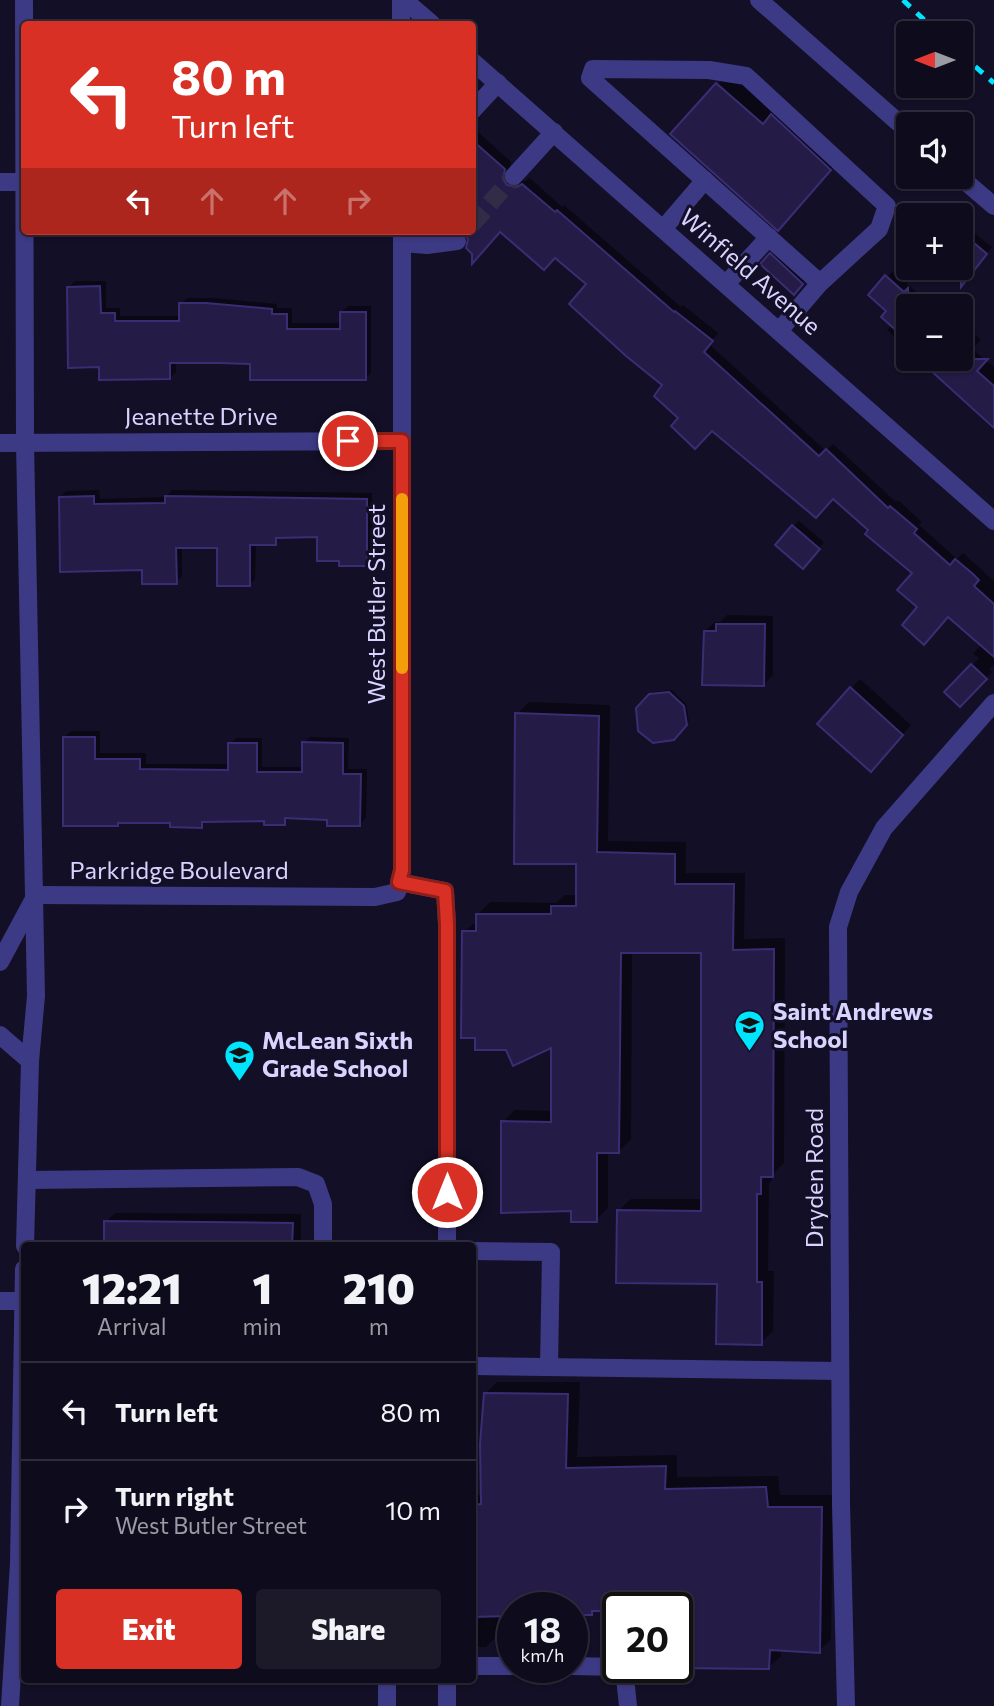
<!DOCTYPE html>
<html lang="en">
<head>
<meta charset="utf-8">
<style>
  :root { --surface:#0e0b1c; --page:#1c1929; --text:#f1f3f6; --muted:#9b9ba3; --line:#2e2b3b; --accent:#d93025 }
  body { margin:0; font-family:Commissioner,sans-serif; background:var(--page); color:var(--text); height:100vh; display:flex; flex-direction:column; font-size:26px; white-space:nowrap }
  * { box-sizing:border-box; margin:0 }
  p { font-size:23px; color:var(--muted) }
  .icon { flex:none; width:38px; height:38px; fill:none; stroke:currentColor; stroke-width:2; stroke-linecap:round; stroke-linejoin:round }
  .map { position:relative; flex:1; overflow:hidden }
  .panel { position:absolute; left:21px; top:1242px; width:455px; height:441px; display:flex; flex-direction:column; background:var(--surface); border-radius:7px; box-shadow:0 2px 5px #0004,0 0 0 2px var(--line) }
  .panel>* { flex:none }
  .banner { position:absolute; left:21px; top:21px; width:455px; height:214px; border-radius:7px; box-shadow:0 2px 5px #0004,0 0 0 2px var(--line); background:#d93025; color:#fff; overflow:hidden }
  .needle { width:46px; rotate:270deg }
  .fabs { position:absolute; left:896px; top:21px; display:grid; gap:14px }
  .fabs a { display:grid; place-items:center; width:77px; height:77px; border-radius:7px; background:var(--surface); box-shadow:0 2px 5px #0004,0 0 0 2px var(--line); font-size:35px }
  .speed { position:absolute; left:497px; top:1592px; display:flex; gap:14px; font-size:35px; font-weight:700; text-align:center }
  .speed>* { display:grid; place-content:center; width:91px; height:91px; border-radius:50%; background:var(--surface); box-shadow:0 2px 5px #0004,0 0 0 2px var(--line); line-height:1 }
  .speed small { font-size:18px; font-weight:400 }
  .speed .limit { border:4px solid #111; border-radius:10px; background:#fff; color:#111 }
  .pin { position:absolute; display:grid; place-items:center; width:60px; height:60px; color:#fff; margin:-30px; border:4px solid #fff; border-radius:50%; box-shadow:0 2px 7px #0007 }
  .me { position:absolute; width:77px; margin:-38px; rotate:0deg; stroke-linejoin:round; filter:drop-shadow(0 0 5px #0008) }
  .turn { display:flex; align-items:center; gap:24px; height:147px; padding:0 35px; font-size:32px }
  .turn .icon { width:91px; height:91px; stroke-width:2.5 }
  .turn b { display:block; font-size:49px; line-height:60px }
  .lanes { display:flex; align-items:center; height:66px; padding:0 35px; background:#0003; justify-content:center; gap:35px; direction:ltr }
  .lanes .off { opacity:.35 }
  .eta { display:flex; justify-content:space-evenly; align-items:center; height:119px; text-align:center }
  .eta b { font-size:42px; font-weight:800; line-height:49px }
  .cta { display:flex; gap:14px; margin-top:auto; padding:14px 35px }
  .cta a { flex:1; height:80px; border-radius:7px; background:var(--accent); color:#fff; font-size:28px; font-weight:800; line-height:80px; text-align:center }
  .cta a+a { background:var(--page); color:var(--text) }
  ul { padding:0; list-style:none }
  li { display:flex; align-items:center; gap:21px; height:98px; padding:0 35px; border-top:2px solid var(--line) }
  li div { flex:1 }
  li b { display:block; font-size:26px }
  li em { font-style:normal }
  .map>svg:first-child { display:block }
  .shadow { fill:#0007 }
  .building { fill:#241b47; stroke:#3b2d73; stroke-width:2 }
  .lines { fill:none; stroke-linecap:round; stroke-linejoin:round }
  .minor-tunnel { stroke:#312d47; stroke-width:18; stroke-dasharray:18 9; stroke-linecap:butt }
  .minor { stroke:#3d3a85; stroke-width:18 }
  .rail { stroke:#00e5ff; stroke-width:5; stroke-dasharray:10 9; stroke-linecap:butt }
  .route-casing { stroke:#8d1f18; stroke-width:18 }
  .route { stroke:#d93025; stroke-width:12 }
  .slow { stroke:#f59e0b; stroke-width:12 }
  .labels { text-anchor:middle; stroke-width:6; stroke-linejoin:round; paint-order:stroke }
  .street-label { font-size:24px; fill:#d9d4ff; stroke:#130f26 }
  .poi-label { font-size:24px; font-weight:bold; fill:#d9d4ff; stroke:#130f26; text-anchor:start }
</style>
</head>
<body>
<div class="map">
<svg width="994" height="1706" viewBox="0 0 994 1706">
  <rect width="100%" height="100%" fill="#130f26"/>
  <g class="shadow">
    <polygon points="729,72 842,157 790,216 673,134"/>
    <polygon points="478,132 511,162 509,172 513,179 525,181 530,178 562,207 564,205 681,307 683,305 718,333 709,344 826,451 833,444 896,502 898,500 922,522 919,525 957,559 963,553 994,581 994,664 989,669 992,672 960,705 947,692 979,658 973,654 982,644 948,615 919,607 914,573 871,530 833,497 712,429 681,418 665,385 588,284 555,256 501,230 470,240 465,231 472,231 472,138"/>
    <polygon points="973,232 992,247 968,275 958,268 961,268 961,245"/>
    <polygon points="777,249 808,277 794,292 762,264"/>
    <polygon points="893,271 932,306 908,306 908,349 887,330 892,324 889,311 870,295"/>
    <polygon points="75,281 106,281 106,308 120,308 120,316 181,316 181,304 187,298 213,298 277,304 277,308 292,308 292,323 342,323 342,312 348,306 371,306 371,373 365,379 252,362 176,361 176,372 170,378 101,365 69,287"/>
    <polygon points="961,322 981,340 972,349 994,367 994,425 920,359 961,359"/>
    <polygon points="99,490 100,499 166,497 172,490 372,493 372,558 366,564 340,560 318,535 281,537 275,543 256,543 255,579 249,585 219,546 182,546 182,576 176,582 143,568 60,497 66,491"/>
    <polygon points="799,521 824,542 809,561 793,527"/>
    <polygon points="727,615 773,616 773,675 764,684 705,631 715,622 720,622"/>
    <polygon points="860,679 911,725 880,760 851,689"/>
    <polygon points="672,690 686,704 689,721 673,738 638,709 653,692"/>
    <polygon points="529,702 610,705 608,841 686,842 686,873 745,873 744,939 785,938 784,1163 772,1175 772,1180 769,1184 768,1271 774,1271 773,1331 761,1343 719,1282 619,1210 631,1199 703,1199 702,951 632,951 631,1139 619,1151 608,1151 608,1208 596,1220 572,1209 503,1122 515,1110 553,1111 553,1046 507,1048 464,932 478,920 478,914 490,902 556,903 565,895 578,895 578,863 517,714"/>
    <polygon points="71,731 100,731 100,753 146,753 146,764 230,764 230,744 236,738 262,738 262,767 304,767 304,743 310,737 349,738 348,769 367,769 366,818 360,824 329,818 290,817 284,823 266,819 207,820 201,826 172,821 121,821 117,825 65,737"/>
    <polygon points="115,1213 301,1214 301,1246 106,1246 106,1222"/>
    <polygon points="497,1382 580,1382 577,1457 677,1455 677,1477 778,1476 780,1495 833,1495 831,1639 819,1651 781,1649 781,1656 769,1667 677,1608 595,1610 591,1613 572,1608 513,1608 498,1615 498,1635 486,1647 472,1647 472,1497 483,1494 485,1394"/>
  </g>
  <g class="building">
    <polygon points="716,83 763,124 771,114 831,170 778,231 670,134"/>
    <polygon points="472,140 505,169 503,179 507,185 517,187 522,184 555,212 557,210 674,312 675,311 713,341 704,352 819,456 826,449 888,508 890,506 917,529 914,533 950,565 955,559 973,574 979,580 974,586 994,604 994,657 948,617 924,645 902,625 917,607 897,590 912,573 865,534 868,530 833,499 816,518 712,431 695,449 671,426 678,418 654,396 662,385 626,356 569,304 586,284 555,258 544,270 500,232 472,264 472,254 466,248 468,239 462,231 472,231"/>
    <polygon points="961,232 987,254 961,287"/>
    <polygon points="770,253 803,284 794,295 760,264"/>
    <polygon points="885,275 904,292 908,288 908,341 881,317 886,311 868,295"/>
    <polygon points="100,286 101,313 115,313 115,321 179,321 179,303 206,303 272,309 272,314 287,314 287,329 340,329 340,312 366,312 366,380 250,380 250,364 219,363 170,363 170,379 99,380 99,367 68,368 67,287"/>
    <polygon points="918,359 988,359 977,371 994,386 994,428"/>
    <polygon points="94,496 94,504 165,503 165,496 367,499 367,566 339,566 339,561 317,561 317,537 276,538 276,545 250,545 250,586 217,586 217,548 176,548 177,584 142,584 142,570 60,572 59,497"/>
    <polygon points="792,525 820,549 803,569 775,545"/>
    <polygon points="716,624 765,624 764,686 702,685 704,631 716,631"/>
    <polygon points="971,664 987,679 960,707 944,692"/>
    <polygon points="850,687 903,735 871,772 817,724"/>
    <polygon points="669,692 684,706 687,725 674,740 653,743 638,731 636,708 649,694"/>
    <polygon points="515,713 599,716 597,852 675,854 675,884 734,884 733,950 774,949 773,1177 761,1177 761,1194 757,1194 757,1282 762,1282 762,1345 716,1344 717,1284 616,1283 617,1210 701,1211 701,953 621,953 619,1153 597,1153 597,1222 571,1222 571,1211 501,1213 501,1121 551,1122 551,1048 513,1066 506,1050 475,1050 475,1038 461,1038 462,931 476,931 476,914 551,914 551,906 576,906 576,864 514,864"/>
    <polygon points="63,737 95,737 95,759 140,759 140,769 228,770 228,743 257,743 257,772 302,772 302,742 343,743 343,774 361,774 360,826 327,826 327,820 285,818 285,825 264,825 264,821 202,822 202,828 170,827 170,823 118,823 118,826 63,826"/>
    <polygon points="104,1221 293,1223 292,1246 104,1246"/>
    <polygon points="484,1393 568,1394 566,1468 666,1466 665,1489 766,1487 768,1507 822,1507 820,1653 770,1650 769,1669 677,1668 677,1608 618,1608 618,1611 592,1611 592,1615 572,1615 572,1608 513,1608 513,1616 472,1617 472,1505 481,1504 480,1444"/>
  </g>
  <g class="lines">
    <polyline class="minor-tunnel" points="472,224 514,176"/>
    <g class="minor">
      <polyline points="24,0 25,443 36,996 30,1061 25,1246"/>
      <polyline points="401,0 401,24"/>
      <polyline points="404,0 432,24"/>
      <polyline points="759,0 908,131"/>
      <polyline points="472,61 994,521"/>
      <polyline points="472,111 498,83"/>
      <polyline points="514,176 554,132"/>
      <polyline points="960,177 994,206"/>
      <polyline points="0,182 24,182"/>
      <polyline points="663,229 705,180"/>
      <polyline points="402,243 427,245 457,241"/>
      <polyline points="726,284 769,237"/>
      <polyline points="779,331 820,283 879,229 887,206 746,76 709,70 593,69 590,78 820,283"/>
      <polyline points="0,443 402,441"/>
      <polyline points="399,882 445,891 447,924 447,1246"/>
      <polyline points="36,895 375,897 397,892 402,871 402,231"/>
      <polyline points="0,962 36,895"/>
      <polyline points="0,1035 30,1061"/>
      <polyline points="27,1180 298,1177 316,1184 323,1204 323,1246"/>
      <polyline points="472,1251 551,1252 549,1367"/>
      <polyline points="0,1301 24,1301"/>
      <polyline points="472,1366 840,1371"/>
      <polyline points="472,1666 513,1666"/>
      <polyline points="572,1666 618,1667"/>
      <polyline points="624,1668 628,1706"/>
      <polyline points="447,1680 447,1706"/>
      <polyline points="10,1706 19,1563 24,1269"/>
      <polyline points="387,1706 387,1680"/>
      <polyline points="846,1706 841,1504 838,927 849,892 884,828 994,703"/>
    </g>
    <g class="rail">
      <polyline points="903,0 938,33"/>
      <polyline points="961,54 994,83"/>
    </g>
  </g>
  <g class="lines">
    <defs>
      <polyline id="route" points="348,441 402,441 402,870 399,882 445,891 447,924 447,1192"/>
    </defs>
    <use href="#route" class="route-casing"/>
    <use href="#route" class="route"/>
    <polyline class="slow" points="402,499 402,668"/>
  </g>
  <defs>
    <symbol id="school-pin" viewBox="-11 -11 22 30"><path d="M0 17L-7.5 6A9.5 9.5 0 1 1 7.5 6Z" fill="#00e5ff" stroke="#130f26"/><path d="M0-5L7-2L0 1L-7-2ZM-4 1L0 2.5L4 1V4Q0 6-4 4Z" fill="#111"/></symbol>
  </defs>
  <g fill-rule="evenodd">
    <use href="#school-pin" x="732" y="1008" width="35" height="47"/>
    <use href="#school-pin" x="222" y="1038" width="35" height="47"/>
  </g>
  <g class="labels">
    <g class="street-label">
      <text transform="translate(750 272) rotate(41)" y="8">Winfield Avenue</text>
      <text x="201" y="425">Jeanette Drive</text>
      <text transform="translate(377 604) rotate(-90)" y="8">West Butler Street</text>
      <text x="179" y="879">Parkridge Boulevard</text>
      <text transform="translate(815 1178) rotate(-90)" y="8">Dryden Road</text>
    </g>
    <g class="poi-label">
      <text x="773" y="1020">Saint Andrews<tspan x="773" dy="28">School</tspan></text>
      <text x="262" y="1049">McLean Sixth<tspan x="262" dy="28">Grade School</tspan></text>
    </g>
  </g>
</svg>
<div class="fabs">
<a><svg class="needle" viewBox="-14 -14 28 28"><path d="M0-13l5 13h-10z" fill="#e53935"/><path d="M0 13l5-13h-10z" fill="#9b9ba3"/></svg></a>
<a><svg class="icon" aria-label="sound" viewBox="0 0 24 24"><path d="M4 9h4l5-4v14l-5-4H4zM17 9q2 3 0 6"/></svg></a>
<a>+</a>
<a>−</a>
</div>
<div class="speed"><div>18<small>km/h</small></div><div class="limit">20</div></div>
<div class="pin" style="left:348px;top:441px;background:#d93025"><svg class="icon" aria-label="arrive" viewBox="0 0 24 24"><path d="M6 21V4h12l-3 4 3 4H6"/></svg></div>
<svg class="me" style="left:447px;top:1192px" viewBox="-20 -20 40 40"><circle r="17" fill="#d93025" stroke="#fff" stroke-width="3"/><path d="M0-11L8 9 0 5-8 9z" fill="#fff"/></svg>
<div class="banner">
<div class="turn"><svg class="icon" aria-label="left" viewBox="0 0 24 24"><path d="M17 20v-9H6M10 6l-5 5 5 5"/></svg><div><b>80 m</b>Turn left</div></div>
<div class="lanes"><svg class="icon" aria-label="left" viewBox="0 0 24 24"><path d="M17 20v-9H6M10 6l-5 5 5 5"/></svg><svg class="icon off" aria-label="ahead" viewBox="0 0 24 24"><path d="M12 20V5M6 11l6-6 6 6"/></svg><svg class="icon off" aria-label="ahead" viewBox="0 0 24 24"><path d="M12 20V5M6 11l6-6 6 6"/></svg><svg class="icon off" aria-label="right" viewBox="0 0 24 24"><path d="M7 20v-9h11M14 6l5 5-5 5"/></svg></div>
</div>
<section class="panel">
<div class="eta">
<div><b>12:21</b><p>Arrival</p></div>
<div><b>1</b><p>min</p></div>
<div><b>210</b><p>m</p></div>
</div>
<ul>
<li><svg class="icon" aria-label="left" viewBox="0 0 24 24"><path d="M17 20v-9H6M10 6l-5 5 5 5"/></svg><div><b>Turn left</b></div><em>80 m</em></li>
<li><svg class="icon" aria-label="right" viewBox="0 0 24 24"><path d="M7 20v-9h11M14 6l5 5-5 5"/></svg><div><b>Turn right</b><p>West Butler Street</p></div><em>10 m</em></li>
</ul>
<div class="cta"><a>Exit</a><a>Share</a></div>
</section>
</div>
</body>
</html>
